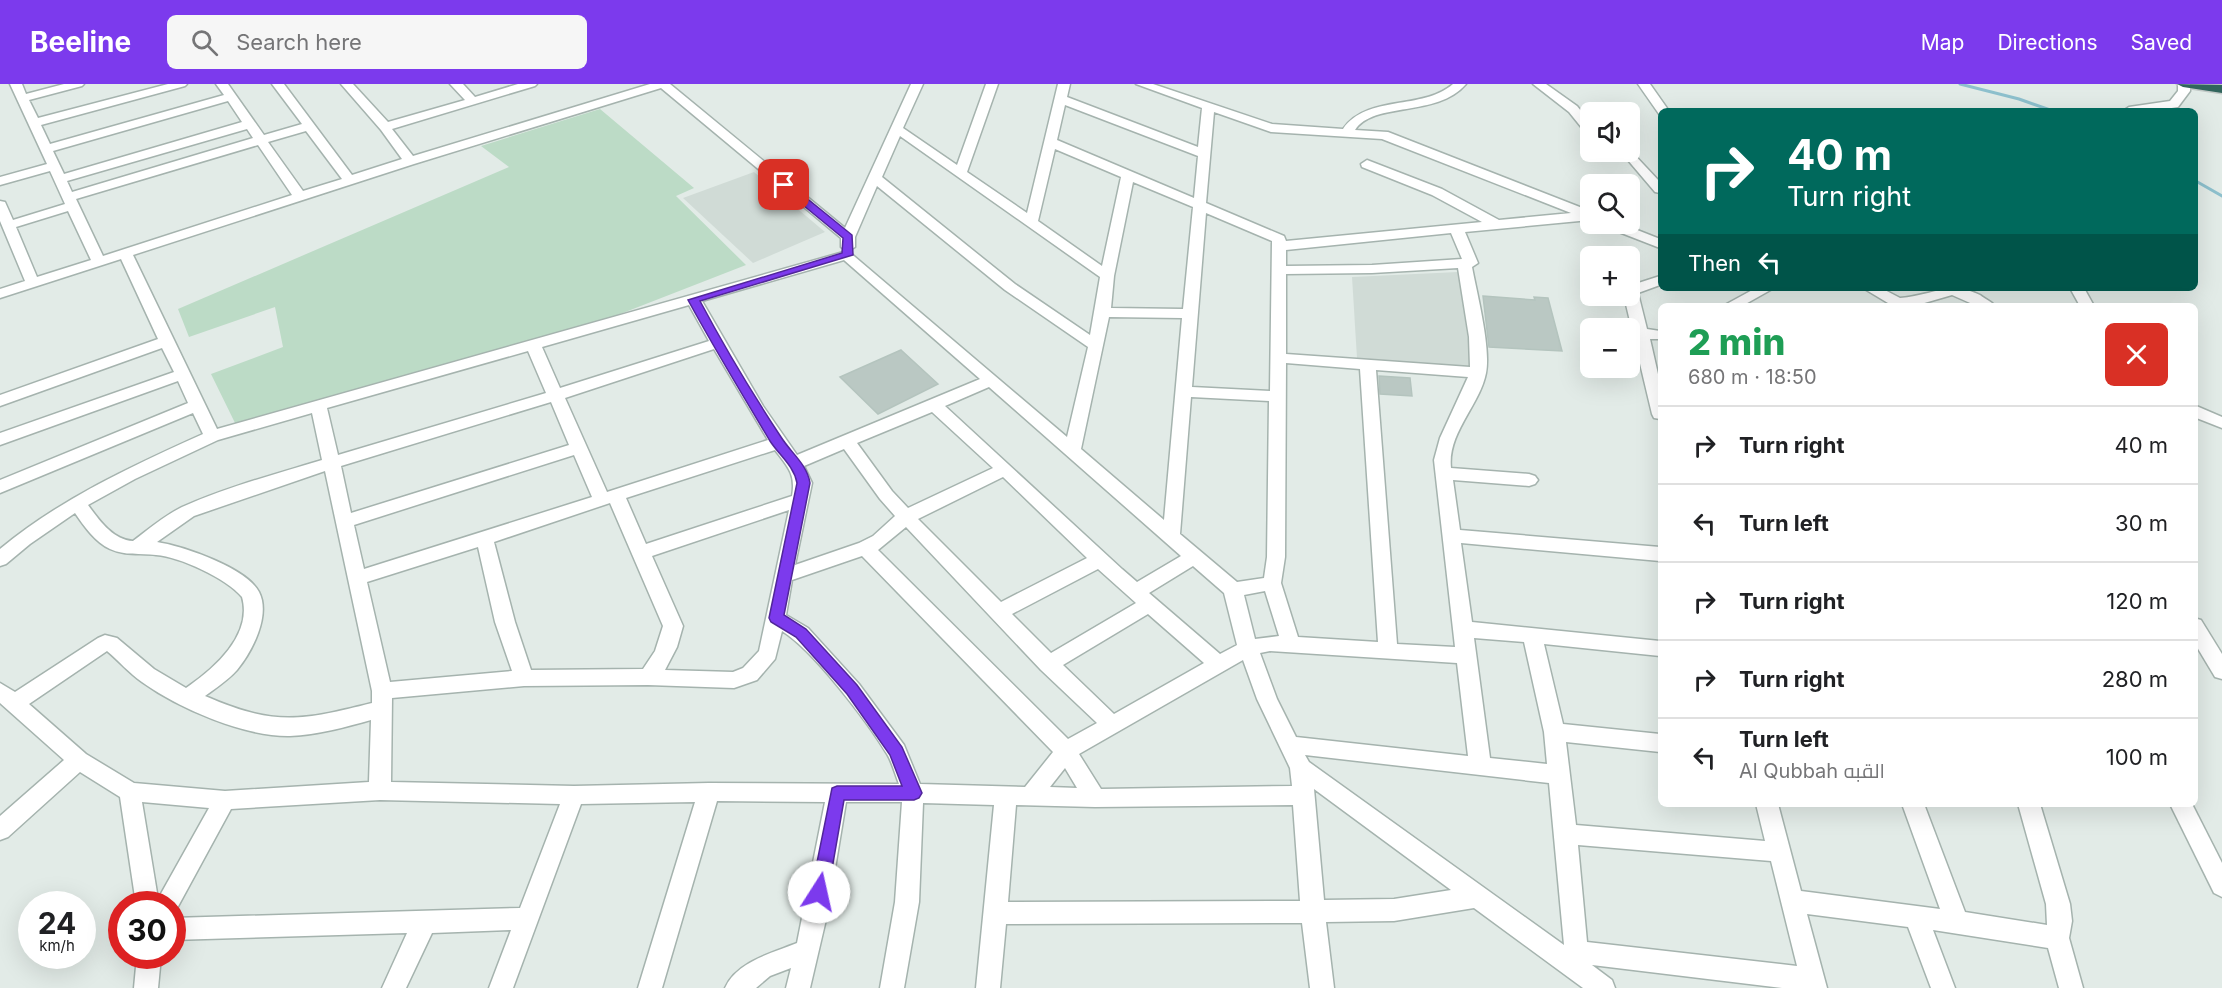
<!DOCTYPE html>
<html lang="en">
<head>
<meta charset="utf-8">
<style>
  :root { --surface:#fff; --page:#f6f6f6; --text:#202124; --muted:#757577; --line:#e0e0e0; --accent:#7c3aed }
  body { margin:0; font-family:Inter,Cairo,sans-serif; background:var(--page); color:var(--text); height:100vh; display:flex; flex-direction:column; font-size:22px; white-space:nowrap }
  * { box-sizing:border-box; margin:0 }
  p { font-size:20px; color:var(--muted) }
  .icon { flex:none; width:33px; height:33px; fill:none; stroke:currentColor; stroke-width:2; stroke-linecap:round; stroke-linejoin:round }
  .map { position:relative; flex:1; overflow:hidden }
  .sheet { position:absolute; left:1658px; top:219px; width:540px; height:504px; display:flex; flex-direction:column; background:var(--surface); border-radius:9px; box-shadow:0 6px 24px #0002 }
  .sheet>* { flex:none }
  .top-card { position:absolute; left:1658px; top:24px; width:540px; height:183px; border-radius:9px; box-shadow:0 6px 24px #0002; background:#00695c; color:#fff; overflow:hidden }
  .tools { position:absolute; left:1580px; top:18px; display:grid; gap:12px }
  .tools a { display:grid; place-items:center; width:60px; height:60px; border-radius:9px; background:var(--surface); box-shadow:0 6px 24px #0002; font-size:30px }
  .speed { position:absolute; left:18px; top:807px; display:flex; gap:12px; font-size:30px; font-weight:700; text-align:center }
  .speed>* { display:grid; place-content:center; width:78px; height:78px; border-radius:50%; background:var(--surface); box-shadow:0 6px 24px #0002; line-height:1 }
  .speed small { font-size:15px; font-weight:400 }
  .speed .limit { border:9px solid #d22; background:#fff; color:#111 }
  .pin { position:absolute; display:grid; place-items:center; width:51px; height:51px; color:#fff; margin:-26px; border-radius:12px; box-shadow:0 3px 9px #0006 }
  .me { position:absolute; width:66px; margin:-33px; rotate:10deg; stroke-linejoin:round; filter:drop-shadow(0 0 4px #0008) }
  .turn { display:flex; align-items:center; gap:21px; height:126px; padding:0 30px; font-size:27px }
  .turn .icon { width:78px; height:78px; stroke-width:2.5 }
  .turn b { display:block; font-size:42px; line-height:51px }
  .then { display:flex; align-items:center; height:57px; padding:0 30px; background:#0003; gap:12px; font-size:22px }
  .round { display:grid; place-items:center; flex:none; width:63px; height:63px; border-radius:9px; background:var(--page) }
  .overview { display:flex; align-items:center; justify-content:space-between; height:102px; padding:0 30px }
  h1 { font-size:36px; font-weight:800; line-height:45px; color:#1e9e55 }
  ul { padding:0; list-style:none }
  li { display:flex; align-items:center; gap:18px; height:78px; padding:0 30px; border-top:2px solid var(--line) }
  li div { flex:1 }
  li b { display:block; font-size:22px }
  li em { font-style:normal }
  header { display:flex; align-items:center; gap:36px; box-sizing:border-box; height:84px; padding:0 30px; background:var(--accent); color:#fff }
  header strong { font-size:28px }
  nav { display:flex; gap:33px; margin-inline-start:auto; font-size:21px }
  .search { width:420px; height:54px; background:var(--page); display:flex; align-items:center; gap:15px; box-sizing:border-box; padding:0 21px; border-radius:9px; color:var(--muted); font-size:22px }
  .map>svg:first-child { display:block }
  .built { fill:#d0dbd6 }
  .green { fill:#bcdbc6 }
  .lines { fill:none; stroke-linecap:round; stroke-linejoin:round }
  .stream { stroke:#8dc0cd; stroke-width:3 }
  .building { fill:#bac8c3; stroke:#b4c4be; stroke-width:1.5 }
  .minor-casing { stroke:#a5b3ae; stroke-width:3 }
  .highway-casing { stroke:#c1c8c6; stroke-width:3 }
  .minor { fill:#fff; fill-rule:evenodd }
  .highway { fill:#31655d; fill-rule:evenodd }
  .route { fill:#7c3aed; stroke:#51269a; stroke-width:1.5 }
</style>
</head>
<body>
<header>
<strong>Beeline</strong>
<div class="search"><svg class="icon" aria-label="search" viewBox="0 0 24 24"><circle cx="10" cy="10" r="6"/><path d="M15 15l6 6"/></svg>Search here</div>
<nav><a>Map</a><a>Directions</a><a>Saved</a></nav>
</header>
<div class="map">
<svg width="2222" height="904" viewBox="0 0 2222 904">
  <rect width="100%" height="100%" fill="#e2ebe7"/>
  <g class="built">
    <polygon points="754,88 825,148 753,179 683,114"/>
    <polygon points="1458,188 1472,283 1357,274 1352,193"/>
  </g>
  <polygon class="green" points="600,25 694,104 676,112 746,181 615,232 237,343 211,290 283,263 275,223 189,253 178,225 509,83 481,62"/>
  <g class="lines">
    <g class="stream">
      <polyline points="1960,0 2019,15 2053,27"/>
      <polyline points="2194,96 2222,112"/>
    </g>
  </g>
  <g class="building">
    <polygon points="1483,212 1535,216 1534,213 1548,214 1562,267 1489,263"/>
    <polygon points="901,266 938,300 878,330 840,293"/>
    <polygon points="1379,292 1410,294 1412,312 1380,310"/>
  </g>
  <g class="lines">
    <defs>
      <g id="minor">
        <path d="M 10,0 L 22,0 L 26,10 L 64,0 L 84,0 L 82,2 L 29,16 L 38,34 L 168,0 L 187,0 L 185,2 L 41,41 L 50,60 L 224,11 L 216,0 L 228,0 L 264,51 L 302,40 L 272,0 L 284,0 L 352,91 L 402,75 L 381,46 L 341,0 L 353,0 L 388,38 L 465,16 L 450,0 L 463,0 L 475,13 L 518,0 L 537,0 L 535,2 L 392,45 L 413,72 L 650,0 L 670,0 L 845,144 L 911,0 L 923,0 L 903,44 L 957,81 L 986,0 L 998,0 L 967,88 L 1027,129 L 1058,0 L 1070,0 L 1067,13 L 1198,63 L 1202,24 L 1136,0 L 1153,0 L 1272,40 L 1343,45 C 1367,10 1422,27 1453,0 L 1466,0 C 1437,34 1374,17 1355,46 L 1388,48 L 1590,127 L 1590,136 L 1465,148 L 1478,179 L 1472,183 C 1477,210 1491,263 1486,289 C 1480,321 1447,349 1451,384 L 1529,390 L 1535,392 L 1538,396 L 1535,400 L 1529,402 L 1453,396 L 1460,446 L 1660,463 L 1660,477 L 1461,459 L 1472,538 L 1660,557 L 1660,572 L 1544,560 L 1563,640 L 1660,650 L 1660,668 L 1566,658 L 1576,741 L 1765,757 L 1756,720 L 1778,720 L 1801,807 L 1940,825 L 1902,720 L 1924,720 L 1965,828 L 2047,841 L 2046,820 L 2018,720 L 2040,720 L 2070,820 L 2072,837 L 2069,854 L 2083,904 L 2059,904 L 2048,864 L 1933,846 L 1955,904 L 1931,904 L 1908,843 L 1807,830 L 1827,904 L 1782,904 L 1592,881 L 1612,896 L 1615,904 L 1583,904 L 1474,824 L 1394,837 L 1326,838 L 1334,904 L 1310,904 L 1302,839 L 1006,840 L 1000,904 L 976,904 L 994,721 L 923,719 L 919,818 L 904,904 L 880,904 L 895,818 L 902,718 L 846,718 L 828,827 L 810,904 L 786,904 L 791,884 L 770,892 L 756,904 L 725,904 C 736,878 772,869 797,859 L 825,718 L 717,717 L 662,904 L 638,904 L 695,718 L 581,720 L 513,904 L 489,904 L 511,846 L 432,849 L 406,904 L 382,904 L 407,849 L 172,856 L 172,834 L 520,824 L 560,720 L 380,716 L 231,725 L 175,828 L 172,829 L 172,820 L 136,820 L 120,713 L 80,688 L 8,753 L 0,756 L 0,732 L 64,676 L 0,619 L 0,599 L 15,608 L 98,554 L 105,551 L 117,554 L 154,585 L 186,604 C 214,585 253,551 242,513 C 226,494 180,473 156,471 C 140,469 125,472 110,465 C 95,458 84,442 75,429 L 30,460 L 6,480 L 0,482 L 0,465 C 60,415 132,382 203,350 L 193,329 L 0,409 L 0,396 L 188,319 L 178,297 L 0,361 L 0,349 L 174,288 L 162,264 L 0,322 L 0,311 L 158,255 L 121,175 L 0,214 L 0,205 L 25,197 L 0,137 L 0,117 L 5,118 L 13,136 L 65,120 L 50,87 L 0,101 L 0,93 L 47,80 ZM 661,4 L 841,154 L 841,163 L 847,167 L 217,345 L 133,171 L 414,80 ZM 228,17 L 242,38 L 64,90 L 53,67 ZM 1065,21 L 1198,72 L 1194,114 L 1057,56 ZM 1214,28 L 1271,48 L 1382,55 L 1571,129 L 1499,136 L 1442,105 L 1367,76 L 1361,80 L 1362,83 L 1432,111 L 1482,138 L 1286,157 L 1284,152 L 1206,119 ZM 247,45 L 253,54 L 72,108 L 67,97 ZM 306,47 L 342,95 L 303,107 L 268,58 ZM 900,52 L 1100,193 L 1090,251 L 1015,200 L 882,93 ZM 258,61 L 292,111 L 103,172 L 76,115 ZM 1055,65 L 1121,93 L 1102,182 L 1038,137 ZM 1133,98 L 1193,123 L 1183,225 L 1111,224 L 1114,192 ZM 877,102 L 1005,206 L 1088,263 L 1067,353 L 848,167 L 855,163 L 855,153 ZM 68,127 L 91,176 L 37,193 L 16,143 ZM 1206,129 L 1272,157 L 1270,307 L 1192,303 ZM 1451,149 L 1462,175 L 1372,181 L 1286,182 L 1286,166 ZM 844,176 L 980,295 L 797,371 L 763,322 L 702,217 ZM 1458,184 L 1469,253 L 1470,283 L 1286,270 L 1286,190 L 1372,189 ZM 689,221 L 709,257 L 560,304 L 542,263 ZM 1109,233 L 1182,234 L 1164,436 L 1081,365 ZM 714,265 L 768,356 L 607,408 L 565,314 ZM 528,267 L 546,309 L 338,371 L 327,324 ZM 1286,279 L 1360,285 L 1378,558 L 1298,553 L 1281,499 L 1285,473 ZM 1376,286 L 1468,293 L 1440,354 L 1434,376 L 1455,563 L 1397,560 ZM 989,303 L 1181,472 L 1137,498 L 1122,485 L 945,322 ZM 1191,313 L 1269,317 L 1267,473 L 1264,494 L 1237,498 L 1180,450 ZM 551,318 L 569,361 L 351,429 L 341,382 ZM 932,328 L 993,384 L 908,424 L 892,407 L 857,359 ZM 312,329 L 322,376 C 276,390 227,403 182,423 C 164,432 149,445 133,457 C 113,456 99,436 88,421 L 135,395 L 218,356 ZM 844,365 L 880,415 L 895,432 L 873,452 L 859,459 L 795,481 L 812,399 L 804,382 ZM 775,366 C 788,383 796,390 792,412 L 646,460 L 626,414 ZM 574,371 L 592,413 L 364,485 L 354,441 ZM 325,387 L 372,607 L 372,619 C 301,637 274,642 205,612 C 216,604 228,596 237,586 C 252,568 271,531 259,508 C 247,484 183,462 157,458 L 194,432 ZM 1003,393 L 1087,474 L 1001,518 L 918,435 ZM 610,419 L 663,542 L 655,567 L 643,585 L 531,586 L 515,538 L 494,458 ZM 789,426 L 759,567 L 743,584 L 733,588 L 665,586 L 677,563 L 683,542 L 652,472 ZM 906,443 L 1041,586 L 1097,639 L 1068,655 L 878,466 ZM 478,463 L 495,538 L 512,587 L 390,598 L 367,498 ZM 862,472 L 1053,668 L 1025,703 L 920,700 L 904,661 L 859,600 L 808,544 L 786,531 L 792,496 ZM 1193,482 L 1224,509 L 1237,561 L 1220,570 L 1149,509 ZM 1098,485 L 1136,519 L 1051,569 L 1012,530 ZM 1265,507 L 1279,552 L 1255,555 L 1244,511 ZM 1148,530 L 1204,579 L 1114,630 L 1063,581 ZM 782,547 C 813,566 867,637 887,670 C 892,678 895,690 899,700 L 709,699 L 574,702 L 391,698 L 392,614 L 524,602 L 648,601 L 734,604 L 757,596 L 775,575 ZM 1474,554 L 1524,558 L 1544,648 L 1547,680 L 1490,674 ZM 107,567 C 119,577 129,589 142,598 C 178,624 245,653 290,652 C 318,651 345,643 371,636 L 369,698 L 225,707 L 134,699 L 86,670 L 29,620 ZM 1270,567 L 1457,579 L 1468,672 L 1296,653 L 1277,615 L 1260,569 ZM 1243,576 L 1257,615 L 1290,684 L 1292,702 L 1101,705 L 1079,670 ZM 1305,671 L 1549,699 L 1564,861 L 1309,678 ZM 1065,684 L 1077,704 L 1050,703 ZM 1314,705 L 1451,806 L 1394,815 L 1324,816 ZM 142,718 L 209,724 L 158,815 ZM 1016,721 L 1095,723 L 1293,721 L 1300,817 L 1008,818 ZM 1578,761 L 1771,777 L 1797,882 L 1587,858 Z"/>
        <polygon points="1533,0 1546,0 1577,22 1590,38 1590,50 1586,49 1569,28"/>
        <polygon points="1638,0 1650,0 1669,27 1660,27 1659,30"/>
        <polygon points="2178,0 2190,0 2190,7 2178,23 2152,27 2123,27 2129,23 2170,17 2178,7"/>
        <polygon points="1629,65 1660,98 1660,109 1655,108 1621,68 1629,68"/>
        <polygon points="1604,140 1622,140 1660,155 1660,164 1606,143"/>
        <polygon points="1660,192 1660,201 1638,209 1647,245 1660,247 1660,255 1650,255 1660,299 1660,335 1654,334 1652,330 1624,212 1629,212 1629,202"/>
        <polygon points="1756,204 1774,204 1742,222 1723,222"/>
        <path d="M 1863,204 L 1881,204 L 1900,214 C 1929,212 1951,196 1980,211 C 1985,215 1991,217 1995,222 L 1977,222 L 1952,211 L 1914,222 L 1893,222 Z"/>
        <polygon points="2070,204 2084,204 2094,222 2080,222"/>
        <polygon points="2194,321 2222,333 2222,344 2194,333"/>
        <polygon points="2194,534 2201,536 2222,570 2222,595 2215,593 2194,558"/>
        <polygon points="2170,720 2192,720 2222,779 2222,813 2214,809"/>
        <polygon points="137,872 161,872 158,904 134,904"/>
      </g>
      <polygon id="highway" points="2177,0 2222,1 2222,9 2183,3"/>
    </defs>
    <use href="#minor" class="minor-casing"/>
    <use href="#highway" class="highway-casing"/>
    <use href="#minor" class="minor"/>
    <use href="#highway" class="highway"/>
  </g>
  <path class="route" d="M 781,99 L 788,99 L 852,151 L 853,171 L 700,217 C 725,264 752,309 781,353 C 791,369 807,380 810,399 L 784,531 L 806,545 L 857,601 L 902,663 L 922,709 L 919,714 L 914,716 L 844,716 L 828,808 L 826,813 L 819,816 L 813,813 L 811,808 L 832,704 L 837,702 L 902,702 L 890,671 L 847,610 L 796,553 L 771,538 L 769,534 L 797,399 C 794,382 779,371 770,357 C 742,310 714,264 688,216 L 842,169 L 843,154 L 781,103 Z"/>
</svg>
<div class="tools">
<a><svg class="icon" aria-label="sound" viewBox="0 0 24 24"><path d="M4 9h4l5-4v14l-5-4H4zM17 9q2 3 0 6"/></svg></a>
<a><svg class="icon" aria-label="search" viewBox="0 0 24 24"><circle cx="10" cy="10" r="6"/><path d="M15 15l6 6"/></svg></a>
<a>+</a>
<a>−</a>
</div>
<div class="speed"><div>24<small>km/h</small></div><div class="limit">30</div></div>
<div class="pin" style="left:784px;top:101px;background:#d93025"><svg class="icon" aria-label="arrive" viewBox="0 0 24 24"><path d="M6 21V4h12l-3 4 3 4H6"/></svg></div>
<svg class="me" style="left:819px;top:808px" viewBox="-20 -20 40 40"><circle r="19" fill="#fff"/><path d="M0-13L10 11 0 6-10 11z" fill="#7c3aed"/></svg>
<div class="top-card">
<div class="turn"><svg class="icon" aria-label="right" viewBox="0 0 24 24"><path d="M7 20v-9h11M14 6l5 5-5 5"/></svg><div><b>40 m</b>Turn right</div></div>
<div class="then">Then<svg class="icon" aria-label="left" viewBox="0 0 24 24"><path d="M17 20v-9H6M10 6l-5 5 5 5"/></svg></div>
</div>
<section class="sheet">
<div class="overview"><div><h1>2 min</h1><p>680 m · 18:50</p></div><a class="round" style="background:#d93025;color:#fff"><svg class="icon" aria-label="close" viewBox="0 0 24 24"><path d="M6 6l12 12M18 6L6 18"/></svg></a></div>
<ul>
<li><svg class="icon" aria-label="right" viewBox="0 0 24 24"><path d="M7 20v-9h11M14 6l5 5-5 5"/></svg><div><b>Turn right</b></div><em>40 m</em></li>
<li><svg class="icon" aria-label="left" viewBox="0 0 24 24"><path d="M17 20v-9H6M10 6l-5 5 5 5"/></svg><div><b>Turn left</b></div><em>30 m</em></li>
<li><svg class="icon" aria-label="right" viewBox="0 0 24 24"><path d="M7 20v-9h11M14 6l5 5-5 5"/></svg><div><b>Turn right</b></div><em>120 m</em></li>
<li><svg class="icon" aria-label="right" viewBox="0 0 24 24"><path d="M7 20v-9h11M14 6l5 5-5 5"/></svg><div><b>Turn right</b></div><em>280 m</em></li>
<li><svg class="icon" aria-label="left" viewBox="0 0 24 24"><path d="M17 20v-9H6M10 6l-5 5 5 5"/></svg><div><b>Turn left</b><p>Al Qubbah القبه</p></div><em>100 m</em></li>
</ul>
</section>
</div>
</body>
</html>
